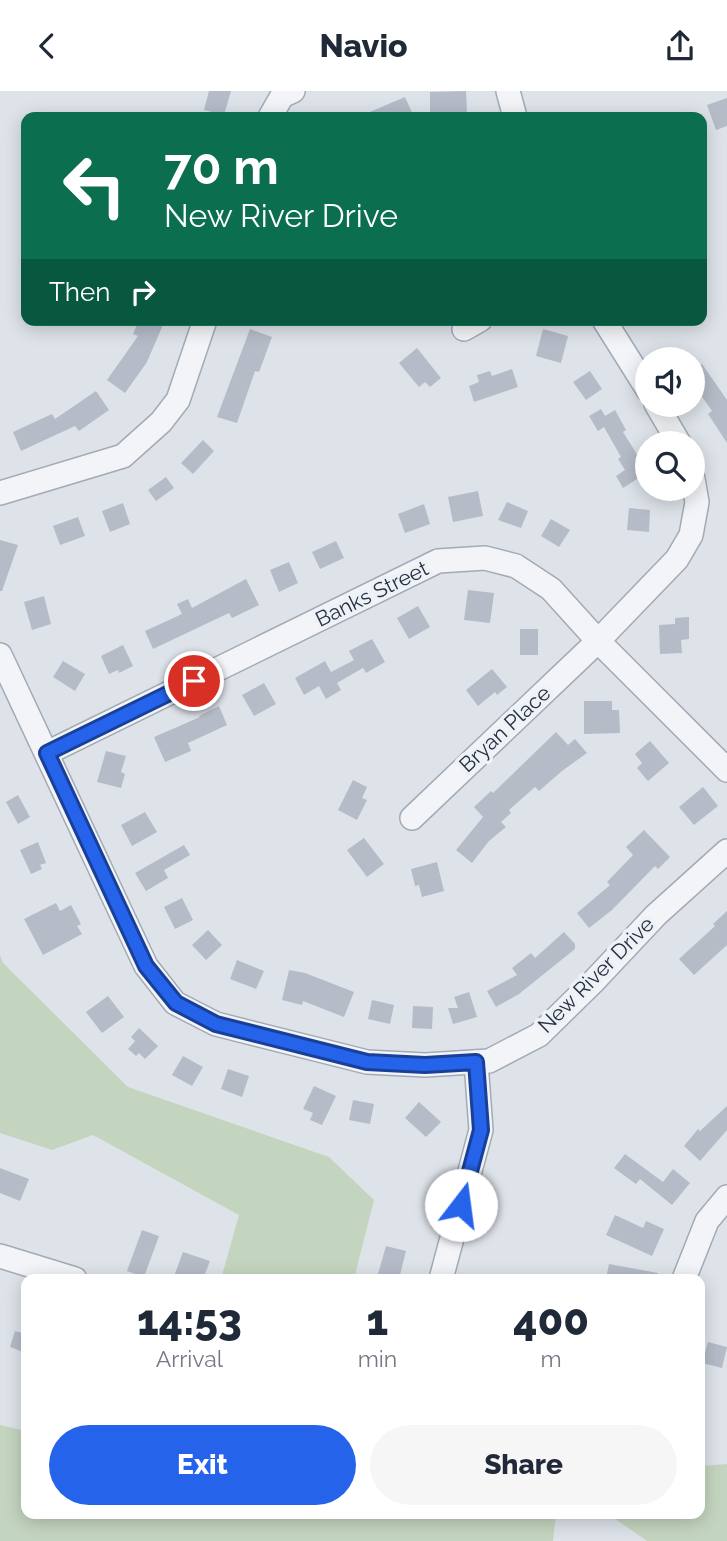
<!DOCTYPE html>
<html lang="en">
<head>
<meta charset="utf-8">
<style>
  :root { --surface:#fff; --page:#f6f6f7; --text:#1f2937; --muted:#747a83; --accent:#2563eb }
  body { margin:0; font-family:Raleway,sans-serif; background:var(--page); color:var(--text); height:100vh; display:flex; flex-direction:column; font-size:26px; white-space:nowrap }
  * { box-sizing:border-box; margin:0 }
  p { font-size:23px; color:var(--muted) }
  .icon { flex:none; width:38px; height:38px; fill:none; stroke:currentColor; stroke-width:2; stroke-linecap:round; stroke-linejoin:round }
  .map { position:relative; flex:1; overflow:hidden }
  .drawer { position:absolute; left:21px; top:1183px; width:684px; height:245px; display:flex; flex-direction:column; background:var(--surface); border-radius:14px; box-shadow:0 4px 18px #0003 }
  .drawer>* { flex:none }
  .top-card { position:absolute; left:21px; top:21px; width:686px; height:214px; border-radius:14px; box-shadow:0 4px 18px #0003; background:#0b6e4f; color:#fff; overflow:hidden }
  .fabs { position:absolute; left:635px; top:256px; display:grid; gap:14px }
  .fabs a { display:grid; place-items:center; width:70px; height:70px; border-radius:50%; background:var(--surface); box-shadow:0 4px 18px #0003; font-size:35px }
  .pin { position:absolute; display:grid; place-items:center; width:60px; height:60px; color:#fff; margin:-30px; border:4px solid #fff; border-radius:50%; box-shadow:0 2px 7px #0007 }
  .me { position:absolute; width:77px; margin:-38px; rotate:15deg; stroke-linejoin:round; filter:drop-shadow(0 0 5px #0008) }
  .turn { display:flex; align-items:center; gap:24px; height:147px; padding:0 28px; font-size:32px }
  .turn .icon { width:91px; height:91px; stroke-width:2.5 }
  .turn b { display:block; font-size:49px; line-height:60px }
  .then { display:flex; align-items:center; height:66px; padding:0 28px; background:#0003; gap:14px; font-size:26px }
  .eta { display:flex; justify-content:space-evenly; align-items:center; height:119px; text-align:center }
  .eta b { font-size:42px; font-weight:800; line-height:49px }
  .button { display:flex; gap:14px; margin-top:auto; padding:14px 28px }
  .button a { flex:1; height:80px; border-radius:42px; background:var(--accent); color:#fff; font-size:28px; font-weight:800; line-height:80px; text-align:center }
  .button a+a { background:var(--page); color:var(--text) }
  header { display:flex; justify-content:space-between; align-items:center; height:91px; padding:0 28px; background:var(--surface); font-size:32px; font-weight:800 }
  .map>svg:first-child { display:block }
  .green { fill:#c4d5bf }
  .building { fill:#b5bcc8 }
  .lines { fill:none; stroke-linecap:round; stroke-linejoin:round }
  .minor-casing { stroke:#a3aab5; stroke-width:26 }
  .minor { stroke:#f2f4f7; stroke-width:23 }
  .route-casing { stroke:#184099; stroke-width:18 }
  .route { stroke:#2563eb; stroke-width:12 }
  .labels { text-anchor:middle; stroke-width:7; stroke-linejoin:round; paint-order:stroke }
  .street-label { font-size:21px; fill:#263043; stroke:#eef2f7 }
</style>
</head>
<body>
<header><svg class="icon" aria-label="back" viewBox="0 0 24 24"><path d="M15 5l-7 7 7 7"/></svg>Navio<svg class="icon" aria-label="share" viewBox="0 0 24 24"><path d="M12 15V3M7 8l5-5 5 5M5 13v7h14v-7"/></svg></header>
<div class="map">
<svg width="727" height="1450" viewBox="0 0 727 1450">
  <rect width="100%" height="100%" fill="#dee3ea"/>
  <g class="green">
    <polygon points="0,864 3,872 128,996 329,1066 374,1109 354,1188 221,1188 239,1124 93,1044 52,1059 0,1042"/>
    <polygon points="0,1334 26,1340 26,1423 556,1423 553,1450 0,1450"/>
    <polygon points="727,1373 727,1450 647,1450 608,1423 700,1423 700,1375"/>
  </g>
  <g class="building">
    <polygon points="209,0 231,0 224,24 204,19"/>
    <polygon points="466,0 467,21 430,21 430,1"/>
    <polygon points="405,6 414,26 358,26"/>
    <polygon points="727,7 727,35 716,39 707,14"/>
    <polygon points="139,229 165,229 147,271 125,302 107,289 138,245 133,243"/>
    <polygon points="250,238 272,246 259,281 255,280 237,332 217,326"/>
    <polygon points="543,238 568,245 561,272 536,265"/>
    <polygon points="417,257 441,287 430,296 425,291 419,296 399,272"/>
    <polygon points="702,273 727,309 727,352 708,323 712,320 693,293 693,279"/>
    <polygon points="512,278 518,296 474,311 469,295 479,291 477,284 490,280 492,285"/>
    <polygon points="590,280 602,298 586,309 573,291"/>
    <polygon points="96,300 109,319 79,340 75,335 21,360 13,341 52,323 55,328"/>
    <polygon points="601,318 605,325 615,319 626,339 623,341 648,381 623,397 616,385 625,379 618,368 621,366 604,336 598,340 589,325"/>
    <polygon points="203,349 214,360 193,383 181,372"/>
    <polygon points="166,386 174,397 156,410 148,399"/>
    <polygon points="478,400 483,425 453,431 448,406"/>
    <polygon points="507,411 528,420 521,437 498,429"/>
    <polygon points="123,412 130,433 110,441 102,420"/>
    <polygon points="424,413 430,433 405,442 398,423"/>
    <polygon points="629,417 650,419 649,441 627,439"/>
    <polygon points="78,426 85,445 60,454 53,435"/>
    <polygon points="551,428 570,439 559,456 541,445"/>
    <polygon points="0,449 18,454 2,500 0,500"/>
    <polygon points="336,450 344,467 320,478 312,461"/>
    <polygon points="289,471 298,492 279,501 270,479"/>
    <polygon points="246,488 259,514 232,527 229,522 153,558 145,540 182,523 177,513 188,508 192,517"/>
    <polygon points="468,499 494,502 490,532 464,529"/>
    <polygon points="44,505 51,533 32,539 24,511"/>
    <polygon points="418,515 430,536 409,548 397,527"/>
    <polygon points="689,526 689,548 681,549 682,562 660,563 659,534 675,533 675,527"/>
    <rect x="520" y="538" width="18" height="26"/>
    <polygon points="372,548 385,571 366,582 363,577 337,592 341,599 326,608 319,595 304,604 295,587 325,570 331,581 354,569 349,560"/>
    <polygon points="123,554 133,575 119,582 118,579 109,583 101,565"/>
    <polygon points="63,570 85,583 75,600 53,586"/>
    <polygon points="492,578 507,596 497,604 495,601 478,615 466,599"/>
    <polygon points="264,592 276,613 254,625 242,604"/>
    <polygon points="584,610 612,610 612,619 619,619 620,642 584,643"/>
    <polygon points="219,615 227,634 188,652 191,660 165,671 154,646 200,626 199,625"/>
    <polygon points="556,641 568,654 575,648 587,662 562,680 539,700 535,696 509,719 511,722 501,731 506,736 489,750 472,772 456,759 483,726 474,716 491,700 493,702"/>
    <polygon points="650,650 669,672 648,690 637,677 642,672 635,663"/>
    <polygon points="106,660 126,665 121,681 125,683 121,697 97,691"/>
    <polygon points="353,689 367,696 362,707 367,709 357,729 338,719"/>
    <polygon points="703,696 718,715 694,734 679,716"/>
    <polygon points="18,704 30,726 18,733 6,711"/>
    <polygon points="145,721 157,741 132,755 121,734"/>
    <polygon points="644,739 670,766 658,778 655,775 612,819 589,837 577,822 610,794 607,791 633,764 626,756"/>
    <polygon points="364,747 384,773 367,786 347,759"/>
    <polygon points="38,751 46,772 40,774 42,778 31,783 20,759"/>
    <polygon points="184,754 190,764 164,779 168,787 146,800 135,782"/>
    <polygon points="437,771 444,800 422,806 419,794 415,795 411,778"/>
    <polygon points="182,807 193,829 175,838 164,816"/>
    <polygon points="56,812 60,820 71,814 81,833 77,835 82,843 43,864 24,828"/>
    <polygon points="727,820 727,854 694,884 679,868 715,835 713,833"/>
    <polygon points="208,839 222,854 206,869 192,854"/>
    <polygon points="564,841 575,853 575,858 519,903 496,916 487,900 517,884 512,877 531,862 535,867"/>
    <polygon points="237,869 264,880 256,898 230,888"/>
    <polygon points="289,879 305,882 354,901 344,926 303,910 302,914 282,909"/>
    <polygon points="469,901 477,926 453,933 448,917 458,917 454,906"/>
    <polygon points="108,905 124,926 102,942 86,921"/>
    <polygon points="372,909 394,914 390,933 368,928"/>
    <polygon points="413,915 433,916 432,938 412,937"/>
    <polygon points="139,937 158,955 145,968 139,962 136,965 128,958 135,950 131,946"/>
    <polygon points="183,965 203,976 192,995 172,984"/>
    <polygon points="228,978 249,985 242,1006 221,998"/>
    <polygon points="314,995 336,1005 322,1034 310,1029 313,1022 303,1018"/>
    <polygon points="353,1009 374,1013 370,1033 349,1029"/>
    <polygon points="419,1011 441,1031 426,1046 405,1027"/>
    <polygon points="727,1015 727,1039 700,1070 684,1055 698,1038 700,1040"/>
    <polygon points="625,1063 663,1091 673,1078 690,1092 672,1114 640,1088 636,1093 614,1077"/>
    <polygon points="0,1077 29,1088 20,1110 0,1102"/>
    <polygon points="615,1124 643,1137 646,1130 664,1138 652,1165 606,1144"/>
    <polygon points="142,1139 159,1145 144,1186 127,1180"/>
    <polygon points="386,1155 406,1160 399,1188 378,1183"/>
    <polygon points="183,1161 210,1170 203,1188 173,1188"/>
    <polygon points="609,1173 658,1182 657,1188 606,1188"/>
    <polygon points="15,1240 26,1243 26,1262 10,1256"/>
    <polygon points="708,1251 727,1256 722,1277 702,1272"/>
  </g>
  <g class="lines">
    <defs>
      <g id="minor">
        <polyline points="508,0 515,26"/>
        <polyline points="270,26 282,5 293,0"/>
        <polyline points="604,229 648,299"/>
        <polyline points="464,238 480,229"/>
        <polyline points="656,313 679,352"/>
        <polyline points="0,402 123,365 161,331 178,309 205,229"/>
        <polyline points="0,564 146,875 175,912 216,933 367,971 425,974 489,970 539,944 592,892 656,824 727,760"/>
        <polyline points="47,662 438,470 485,467 516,475 551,498 598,550 727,679"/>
        <polyline points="412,727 598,550 677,468 691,444 697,411 693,388"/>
        <polyline points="0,1165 75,1188"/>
        <polyline points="441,1188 481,1039 476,971"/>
        <polyline points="684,1188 707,1130 727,1106"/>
      </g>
    </defs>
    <use href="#minor" class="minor-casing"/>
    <use href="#minor" class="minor"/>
  </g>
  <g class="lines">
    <defs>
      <polyline id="route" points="194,590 47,662 146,875 176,912 216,933 367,971 425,974 476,971 481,1039 461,1114"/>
    </defs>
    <use href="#route" class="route-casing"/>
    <use href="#route" class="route"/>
  </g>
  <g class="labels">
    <g class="street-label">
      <text transform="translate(372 503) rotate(-26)" y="7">Banks Street</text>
      <text transform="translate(505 638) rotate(-43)" y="7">Bryan Place</text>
      <text transform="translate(596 884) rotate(-45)" y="7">New River Drive</text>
    </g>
  </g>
</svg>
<div class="fabs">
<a><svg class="icon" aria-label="sound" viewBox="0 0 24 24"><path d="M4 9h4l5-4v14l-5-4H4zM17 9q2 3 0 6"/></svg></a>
<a><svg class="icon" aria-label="search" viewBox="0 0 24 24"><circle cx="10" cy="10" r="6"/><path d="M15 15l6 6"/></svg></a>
</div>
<div class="pin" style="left:194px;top:590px;background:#d93025"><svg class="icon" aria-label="arrive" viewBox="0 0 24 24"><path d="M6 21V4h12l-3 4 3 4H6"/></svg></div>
<svg class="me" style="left:461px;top:1114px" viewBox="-20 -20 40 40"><circle r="19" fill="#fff"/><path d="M0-13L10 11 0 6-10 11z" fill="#2563eb"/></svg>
<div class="top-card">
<div class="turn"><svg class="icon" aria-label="left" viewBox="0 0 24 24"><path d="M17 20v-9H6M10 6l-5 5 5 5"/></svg><div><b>70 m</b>New River Drive</div></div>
<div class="then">Then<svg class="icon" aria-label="right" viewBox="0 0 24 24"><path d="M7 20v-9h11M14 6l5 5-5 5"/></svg></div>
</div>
<section class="drawer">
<div class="eta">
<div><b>14:53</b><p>Arrival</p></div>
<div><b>1</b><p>min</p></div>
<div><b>400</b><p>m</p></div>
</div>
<div class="button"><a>Exit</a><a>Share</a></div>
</section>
</div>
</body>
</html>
